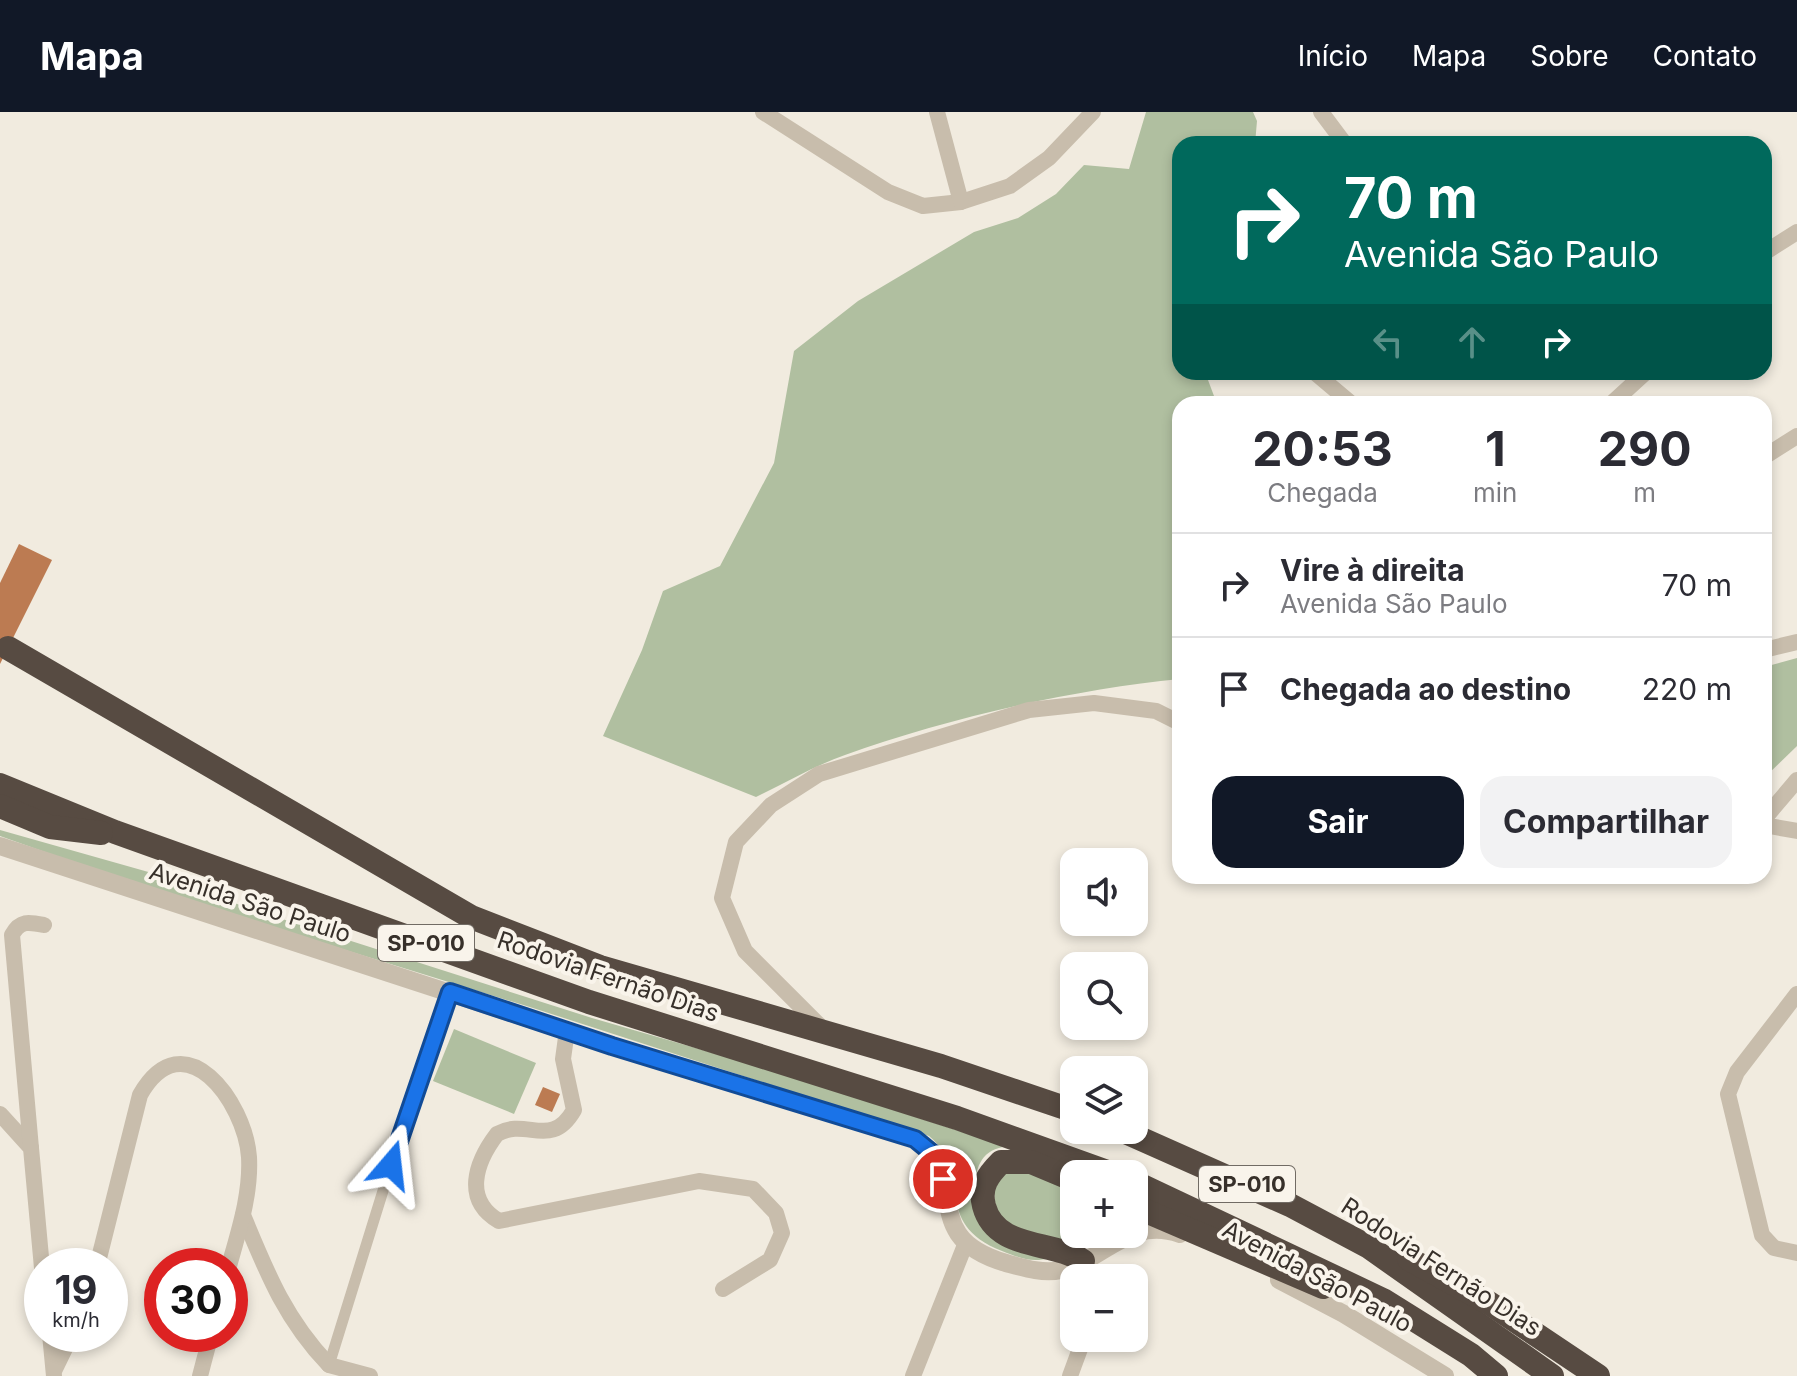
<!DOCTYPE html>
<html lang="pt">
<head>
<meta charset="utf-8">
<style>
  :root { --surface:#fff; --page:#f2f2f3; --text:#2b2b33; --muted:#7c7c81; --line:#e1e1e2; --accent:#111827 }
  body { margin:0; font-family:Inter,sans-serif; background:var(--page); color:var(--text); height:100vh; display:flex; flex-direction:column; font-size:30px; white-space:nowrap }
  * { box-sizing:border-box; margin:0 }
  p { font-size:26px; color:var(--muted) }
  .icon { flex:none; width:44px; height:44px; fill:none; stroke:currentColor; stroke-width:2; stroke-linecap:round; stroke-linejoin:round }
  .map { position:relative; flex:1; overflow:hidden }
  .details { position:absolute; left:1172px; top:284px; width:600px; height:488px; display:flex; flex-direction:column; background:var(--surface); border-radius:24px; box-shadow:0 4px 12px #0003 }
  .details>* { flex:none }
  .banner { position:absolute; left:1172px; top:24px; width:600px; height:244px; border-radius:24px; box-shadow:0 4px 12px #0003; background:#00695c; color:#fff; overflow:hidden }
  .buttons { position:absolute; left:1060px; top:736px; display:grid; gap:16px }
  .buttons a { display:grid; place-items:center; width:88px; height:88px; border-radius:16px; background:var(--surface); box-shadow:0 4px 12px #0003; font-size:40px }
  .speed { position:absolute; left:24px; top:1136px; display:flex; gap:16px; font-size:40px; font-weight:700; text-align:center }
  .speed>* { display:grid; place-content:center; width:104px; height:104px; border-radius:50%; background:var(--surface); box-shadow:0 4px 12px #0003; line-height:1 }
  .speed small { font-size:20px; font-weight:400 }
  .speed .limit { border:12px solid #d22; background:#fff; color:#111 }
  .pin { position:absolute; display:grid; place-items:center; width:68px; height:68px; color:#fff; margin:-34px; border:4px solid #fff; border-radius:50%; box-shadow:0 2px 8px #0007 }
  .me { position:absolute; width:88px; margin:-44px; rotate:17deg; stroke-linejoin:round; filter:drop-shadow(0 0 6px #0008) }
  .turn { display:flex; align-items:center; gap:28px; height:168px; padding:0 40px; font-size:36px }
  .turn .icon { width:104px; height:104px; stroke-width:2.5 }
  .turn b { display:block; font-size:56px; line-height:68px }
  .lanes { display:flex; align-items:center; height:76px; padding:0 40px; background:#0003; justify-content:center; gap:40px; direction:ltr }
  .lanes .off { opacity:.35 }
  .eta { display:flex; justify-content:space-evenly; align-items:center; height:136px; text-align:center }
  .eta b { font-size:48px; font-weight:700; line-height:56px }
  .button { display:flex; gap:16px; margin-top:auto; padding:16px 40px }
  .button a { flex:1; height:92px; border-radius:24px; background:var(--accent); color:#fff; font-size:32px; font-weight:700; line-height:92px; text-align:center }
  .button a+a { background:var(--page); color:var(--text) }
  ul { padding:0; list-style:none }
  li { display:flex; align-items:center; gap:24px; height:104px; padding:0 40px; border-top:2px solid var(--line) }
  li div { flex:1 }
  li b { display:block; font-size:30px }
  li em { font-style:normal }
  header { display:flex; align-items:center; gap:48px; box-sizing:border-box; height:112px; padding:0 40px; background:var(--accent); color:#fff }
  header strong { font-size:38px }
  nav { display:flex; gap:44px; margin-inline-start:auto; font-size:28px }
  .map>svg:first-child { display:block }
  .green { fill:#b0bfa0 }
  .building { fill:#bc7b52 }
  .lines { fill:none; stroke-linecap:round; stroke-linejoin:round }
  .pedestrian { stroke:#c8bdac; stroke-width:11 }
  .minor { stroke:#c8bdac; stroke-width:16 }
  .tertiary { stroke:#c8bdac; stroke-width:18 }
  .motorway { stroke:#574b42; stroke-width:24 }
  .route-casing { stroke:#114b97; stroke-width:20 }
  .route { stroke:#1a73e8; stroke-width:14 }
  .labels { text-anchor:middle; stroke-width:8; stroke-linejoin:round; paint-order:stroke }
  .shield { fill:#f9f4eb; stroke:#716b64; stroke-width:2 }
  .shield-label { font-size:22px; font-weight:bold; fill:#37302a }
  .street-label { font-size:24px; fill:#37302a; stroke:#f9f4eb }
</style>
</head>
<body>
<header>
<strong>Mapa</strong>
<nav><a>Início</a><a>Mapa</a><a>Sobre</a><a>Contato</a></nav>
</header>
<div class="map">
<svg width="1797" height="1264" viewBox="0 0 1797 1264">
  <rect width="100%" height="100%" fill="#f1ebdf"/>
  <g class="green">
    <path d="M 1146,0 L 1253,0 L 1257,9 L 1255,32 L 1180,32 L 1180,260 L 1205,260 L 1217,292 L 1180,292 L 1180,567 C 1075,577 944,607 845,643 C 814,654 785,671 756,685 L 603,624 L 642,538 L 663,479 L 720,454 L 774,351 L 794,239 L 858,189 L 974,120 L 1018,106 L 1056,82 L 1084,53 L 1129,57 Z"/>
    <polygon points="1797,546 1797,634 1764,666 1764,555"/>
    <path d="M 0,718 L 159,763 L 248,796 L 592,906 L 751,952 L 981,1026 L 1003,1035 C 972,1040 973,1075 976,1100 L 1050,1146 C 1031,1151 1020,1146 1002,1139 C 930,1111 974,1060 929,1024 L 533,896 L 154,779 L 0,724 Z"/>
    <polygon points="454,917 536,951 514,1002 433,969"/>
    <path d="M 1008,1056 L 1074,1070 L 1074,1122 L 1104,1122 C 1070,1136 1033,1126 1002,1109 C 991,1083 991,1079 1008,1056 Z"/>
  </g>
  <g class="building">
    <polygon points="19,432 52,448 0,552 0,471"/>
    <polygon points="543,975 560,982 552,1000 535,993"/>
  </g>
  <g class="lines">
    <polyline class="pedestrian" points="329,1253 391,1053"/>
    <g class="minor">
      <polyline points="763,0 888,80 923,94 961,90 1010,74 1049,46 1093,0"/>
      <polyline points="937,0 961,90"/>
      <polyline points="1321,0 1345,32"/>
      <polyline points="1764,141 1797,120"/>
      <polyline points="1314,260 1352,292"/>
      <polyline points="1611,292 1646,260"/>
      <polyline points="1764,345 1797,324"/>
      <polyline points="1764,538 1797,530"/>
      <polyline points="1764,707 1797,668"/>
      <polyline points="1764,713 1797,719"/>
      <polyline points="1797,882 1737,960 1728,982 1762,1123 1774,1136 1797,1141"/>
      <path d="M 567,918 L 563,947 L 574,998 C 551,1038 527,1005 497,1022 C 475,1051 463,1088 499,1109 L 699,1069 L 753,1077 L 776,1101 L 782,1121 L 770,1148 L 723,1177"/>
      <polyline points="825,919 745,839 722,786 736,730 771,693 819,662 1029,598 1094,591 1156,599 1180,611"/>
      <polyline points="0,1002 31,1036 42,1156"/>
      <path d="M 31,1036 L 12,823 C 20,808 29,810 44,813"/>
      <polyline points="391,1053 450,880"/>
      <path d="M 243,1103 C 267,1161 285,1207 329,1253"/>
      <path d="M 97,1154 L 140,983 C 184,906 245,990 249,1045 C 251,1082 239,1118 229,1154"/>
      <polyline points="50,1222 54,1264"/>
      <polyline points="329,1253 370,1264"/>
      <polyline points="55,1257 72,1222"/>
      <polyline points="200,1264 211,1222"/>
      <polyline points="913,1264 965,1133"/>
      <polyline points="1070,1264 1084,1226"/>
    </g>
    <g class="tertiary">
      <path d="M 0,734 L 612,934 L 915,1027 C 974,1065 914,1124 1006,1151 C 1024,1156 1043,1162 1061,1158 C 1104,1148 1129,1104 1180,1122"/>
      <polyline points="1279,1168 1344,1202 1445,1264"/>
    </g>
    <g class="motorway">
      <polyline points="8,536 471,805 600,855 941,954 1074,999"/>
      <polyline points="0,673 115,720 589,890 957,1006 1113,1062"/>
      <polyline points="0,694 50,715 101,721"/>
      <polyline points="1121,1018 1290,1093 1369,1135 1552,1264"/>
      <path d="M 1074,1068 L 1031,1050 L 1001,1050 C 988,1063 979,1075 984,1094 C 996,1139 1053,1128 1083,1149"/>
      <polyline points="1134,1070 1383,1188 1471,1243 1496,1264"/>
      <polyline points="1134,1094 1323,1175"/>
      <polyline points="1409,1147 1489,1191 1598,1264"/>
    </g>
  </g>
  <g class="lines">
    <defs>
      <polyline id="route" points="391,1053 450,880 612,934 915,1027 932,1041 943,1067"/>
    </defs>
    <use href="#route" class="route-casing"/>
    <use href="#route" class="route"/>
  </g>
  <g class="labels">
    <g class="shield">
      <rect x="378" y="813" width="96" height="36" rx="6"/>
      <rect x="1199" y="1054" width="96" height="36" rx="6"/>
    </g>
    <g class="shield-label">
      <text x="426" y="839">SP-010</text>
      <text x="1247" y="1080">SP-010</text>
    </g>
    <g class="street-label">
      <text transform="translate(250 791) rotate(18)" y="8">Avenida São Paulo</text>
      <text transform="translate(608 865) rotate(19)" y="8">Rodovia Fernão Dias</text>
      <text transform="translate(1441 1155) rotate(33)" y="8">Rodovia Fernão Dias</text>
      <text transform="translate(1317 1165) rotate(28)" y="8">Avenida São Paulo</text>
    </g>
  </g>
</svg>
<div class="buttons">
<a><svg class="icon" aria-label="sound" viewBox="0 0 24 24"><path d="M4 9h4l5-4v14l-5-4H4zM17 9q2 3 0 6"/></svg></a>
<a><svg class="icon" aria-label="search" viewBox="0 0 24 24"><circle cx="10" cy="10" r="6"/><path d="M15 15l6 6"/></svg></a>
<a><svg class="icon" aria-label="layers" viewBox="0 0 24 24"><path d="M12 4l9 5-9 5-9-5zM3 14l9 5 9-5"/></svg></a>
<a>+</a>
<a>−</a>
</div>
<div class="speed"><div>19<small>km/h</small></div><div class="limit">30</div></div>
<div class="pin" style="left:943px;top:1067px;background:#d93025"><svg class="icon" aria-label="arrive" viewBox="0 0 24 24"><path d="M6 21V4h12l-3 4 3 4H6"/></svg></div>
<svg class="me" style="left:391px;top:1053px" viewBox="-20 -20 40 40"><path d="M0-17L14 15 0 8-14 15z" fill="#1a73e8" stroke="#fff" stroke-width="4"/></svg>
<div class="banner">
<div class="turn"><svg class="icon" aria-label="right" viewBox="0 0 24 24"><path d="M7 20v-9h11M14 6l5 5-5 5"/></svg><div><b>70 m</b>Avenida São Paulo</div></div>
<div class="lanes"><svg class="icon off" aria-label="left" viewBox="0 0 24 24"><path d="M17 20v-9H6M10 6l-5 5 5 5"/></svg><svg class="icon off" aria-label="ahead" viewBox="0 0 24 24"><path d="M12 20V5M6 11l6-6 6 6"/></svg><svg class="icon" aria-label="right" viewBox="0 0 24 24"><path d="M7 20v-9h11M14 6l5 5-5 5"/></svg></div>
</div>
<section class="details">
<div class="eta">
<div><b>20:53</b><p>Chegada</p></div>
<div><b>1</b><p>min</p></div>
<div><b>290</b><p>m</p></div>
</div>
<ul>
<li><svg class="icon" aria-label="right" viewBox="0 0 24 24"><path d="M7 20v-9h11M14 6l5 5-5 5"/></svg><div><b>Vire à direita</b><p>Avenida São Paulo</p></div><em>70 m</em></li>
<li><svg class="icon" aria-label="arrive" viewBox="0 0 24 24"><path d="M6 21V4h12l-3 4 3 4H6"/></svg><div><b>Chegada ao destino</b></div><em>220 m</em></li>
</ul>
<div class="button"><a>Sair</a><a>Compartilhar</a></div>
</section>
</div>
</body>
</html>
